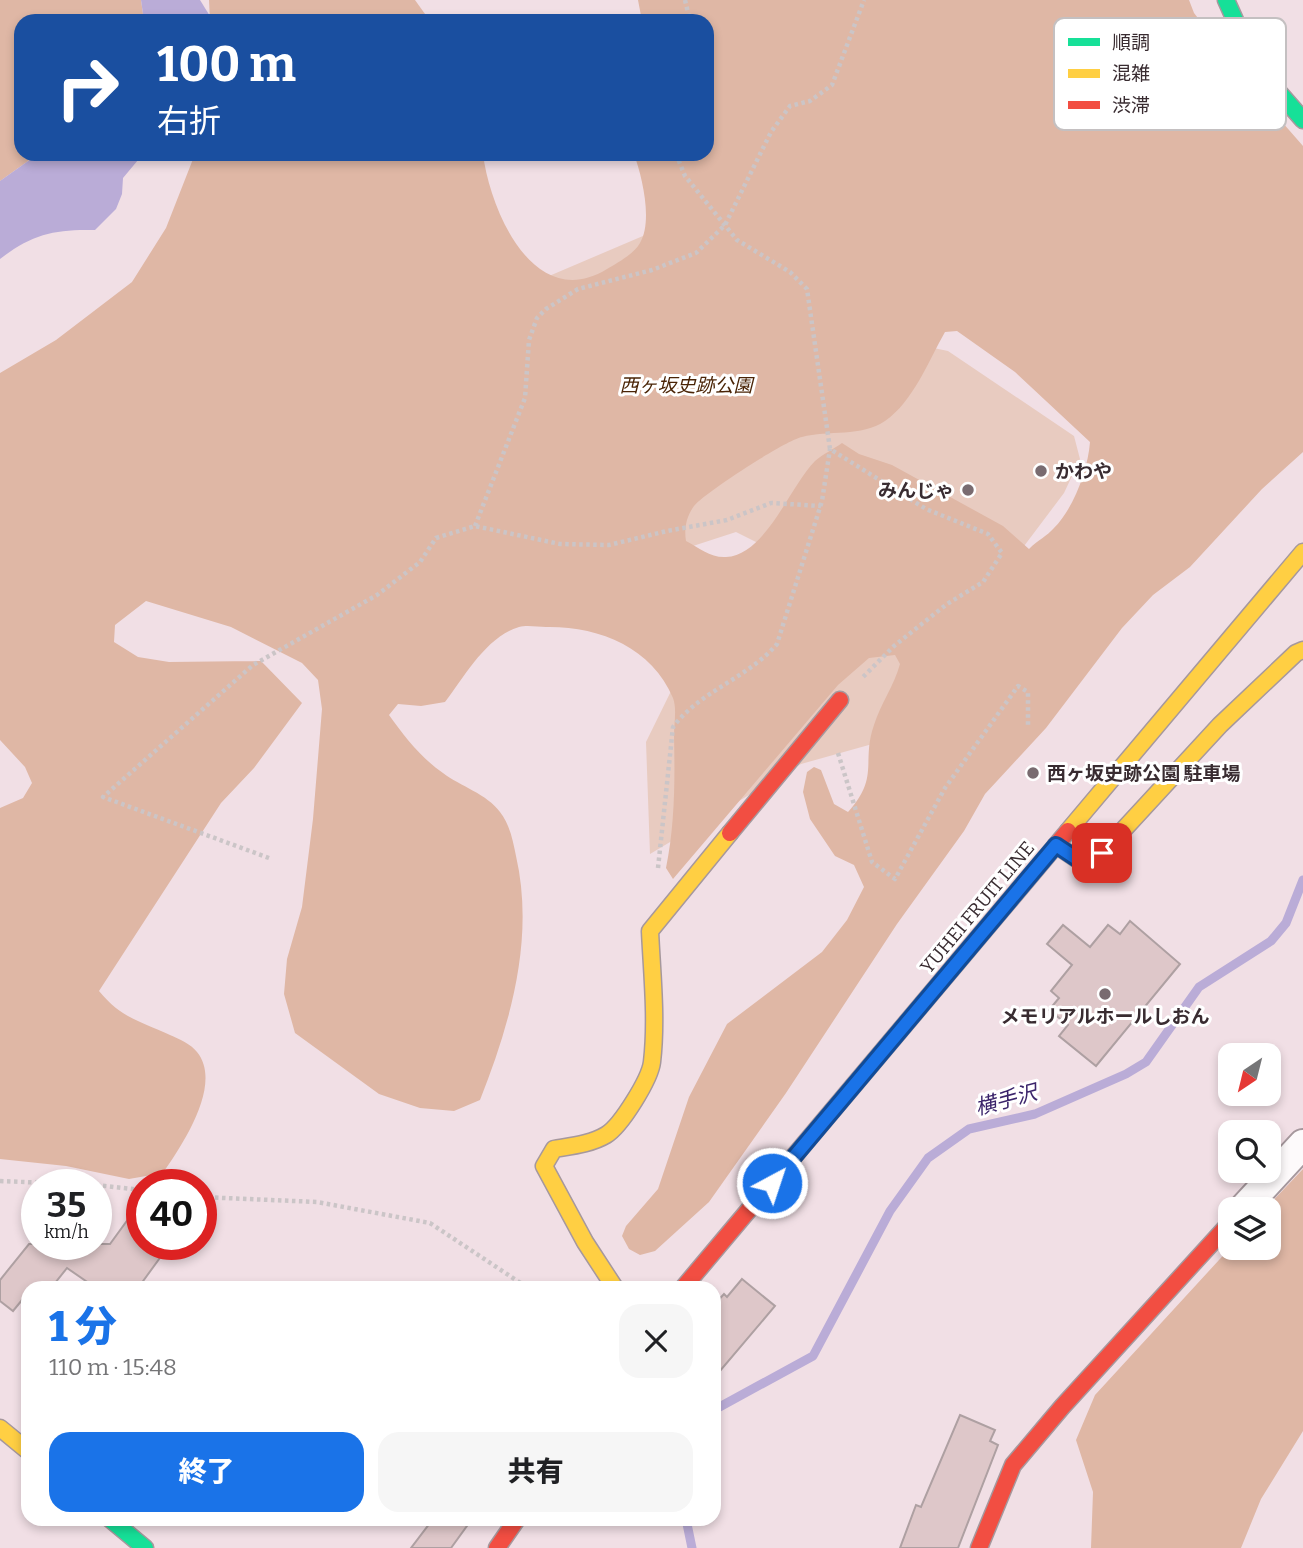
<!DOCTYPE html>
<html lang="ja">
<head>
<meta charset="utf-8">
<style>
  :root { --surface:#fff; --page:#f6f6f6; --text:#202124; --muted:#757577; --accent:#1a73e8 }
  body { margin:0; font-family:Bitter,"Noto Sans JP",serif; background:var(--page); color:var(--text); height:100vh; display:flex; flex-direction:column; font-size:26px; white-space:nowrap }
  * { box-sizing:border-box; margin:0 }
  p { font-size:23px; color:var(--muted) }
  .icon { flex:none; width:38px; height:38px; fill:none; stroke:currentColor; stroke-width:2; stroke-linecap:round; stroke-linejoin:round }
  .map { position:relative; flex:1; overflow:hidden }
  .details { position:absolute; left:21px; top:1281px; width:700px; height:245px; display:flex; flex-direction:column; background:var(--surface); border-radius:21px; box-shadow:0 4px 10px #0003 }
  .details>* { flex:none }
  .hud { position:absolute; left:14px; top:14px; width:700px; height:147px; border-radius:21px; box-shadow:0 4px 10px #0003; background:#1a4fa0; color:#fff; overflow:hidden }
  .needle { width:46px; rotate:215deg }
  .controls { position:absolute; left:1218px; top:1043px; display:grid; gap:14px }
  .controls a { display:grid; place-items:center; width:63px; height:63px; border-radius:14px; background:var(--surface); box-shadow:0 4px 10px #0003; font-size:35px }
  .speed { position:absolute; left:21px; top:1169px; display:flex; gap:14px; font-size:35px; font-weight:700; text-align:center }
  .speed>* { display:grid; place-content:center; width:91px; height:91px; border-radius:50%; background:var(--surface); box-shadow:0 4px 10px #0003; line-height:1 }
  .speed small { font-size:18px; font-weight:400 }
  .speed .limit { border:10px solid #d22; background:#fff; color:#111 }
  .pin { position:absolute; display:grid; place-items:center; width:60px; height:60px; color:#fff; margin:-30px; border-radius:14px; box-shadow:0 4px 10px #0006 }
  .me { position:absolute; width:77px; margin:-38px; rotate:40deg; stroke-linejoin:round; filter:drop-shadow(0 0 5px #0008) }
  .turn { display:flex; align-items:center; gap:24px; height:147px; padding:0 28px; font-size:32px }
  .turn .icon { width:91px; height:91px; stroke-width:2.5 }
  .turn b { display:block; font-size:49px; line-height:60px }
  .round { display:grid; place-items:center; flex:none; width:74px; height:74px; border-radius:21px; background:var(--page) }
  .head { display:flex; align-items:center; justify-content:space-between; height:119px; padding:0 28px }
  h1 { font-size:42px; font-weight:800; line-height:52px; color:var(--accent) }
  .cta { display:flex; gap:14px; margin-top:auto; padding:14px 28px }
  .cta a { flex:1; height:80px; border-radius:21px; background:var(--accent); color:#fff; font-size:28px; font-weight:800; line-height:80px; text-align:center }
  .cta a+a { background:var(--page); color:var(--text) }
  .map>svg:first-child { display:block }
  .green { fill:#e8cbc0 }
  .forest { fill:#dfb7a5; fill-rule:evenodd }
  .water { fill:#baacd7 }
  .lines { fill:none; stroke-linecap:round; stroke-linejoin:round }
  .stream { stroke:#baacd7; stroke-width:9 }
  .building { fill:#dec7c9; stroke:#aea0a2; stroke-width:2 }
  .street-casing { stroke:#a6989d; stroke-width:32 }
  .fast-casing { stroke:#a6989d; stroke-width:19 }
  .slow-casing { stroke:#a6989d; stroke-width:19 }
  .jam-casing { stroke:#a6989d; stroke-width:19 }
  .path { stroke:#cbc5c7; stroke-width:4.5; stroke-dasharray:3.5 3.5; stroke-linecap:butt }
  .street { stroke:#fdfafb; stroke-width:28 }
  .fast { stroke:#16e098; stroke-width:16 }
  .slow { stroke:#ffcf43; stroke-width:16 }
  .jam { stroke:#f24e42; stroke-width:16 }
  .route-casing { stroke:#114b97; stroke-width:18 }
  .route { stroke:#1a73e8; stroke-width:12 }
  .poi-dot { fill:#796b70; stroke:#fff; stroke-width:2.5 }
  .labels { text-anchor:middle; stroke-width:6; stroke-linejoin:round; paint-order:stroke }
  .park-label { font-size:19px; font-style:italic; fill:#4a2406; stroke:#fff }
  .poi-label { font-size:19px; font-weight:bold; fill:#392c31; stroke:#fff; text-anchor:start }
  .street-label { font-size:19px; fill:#392c31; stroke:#fff }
  .water-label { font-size:21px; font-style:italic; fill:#3b246b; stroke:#fff }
  .key { fill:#fff; stroke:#c4c0c1; stroke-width:2 }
  .key-label { font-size:19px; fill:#392c31 }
</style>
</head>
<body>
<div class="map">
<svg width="1303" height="1548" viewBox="0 0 1303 1548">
  <rect width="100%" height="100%" fill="#f1dfe5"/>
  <polygon class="green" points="657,230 919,345 948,351 1074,436 1080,459 1064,493 876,743 801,764 650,854 646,742 674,685 768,548 736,532 653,559 542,279"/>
  <g class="forest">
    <polygon points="0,0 141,0 144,21 21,21 21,154 38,154 0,181"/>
    <polygon points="209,0 415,0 430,21 210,21"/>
    <path d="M 638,0 L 1189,0 L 1194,13 L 1254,90 L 1303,146 L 1303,452 L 1262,489 L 1190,567 L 1153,595 L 1122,628 L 1046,728 L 985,794 L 964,831 L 897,924 L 786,1093 L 709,1202 L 655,1251 L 640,1255 L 629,1249 L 622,1236 L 626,1226 L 658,1189 L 689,1097 L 727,1024 L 822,952 L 847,920 L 864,887 L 854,865 L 835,856 L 810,819 L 803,792 L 807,772 L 814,767 L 821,770 L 834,804 L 848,812 C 880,777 861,762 874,725 C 881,703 894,686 900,664 L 895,655 L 869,658 L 838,685 L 673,879 L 666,868 C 675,825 675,779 674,735 C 674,724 677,708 673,698 C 652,647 598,626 546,627 C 538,627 527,625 519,627 C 486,637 465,676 445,702 L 421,706 L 398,704 L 389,715 C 405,737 420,757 443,773 C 460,786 487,794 500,812 C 510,825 513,841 516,856 C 535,939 510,1024 480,1100 L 454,1111 L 420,1108 L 379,1094 L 295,1033 L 284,994 L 287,959 L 302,907 L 313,819 L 322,709 L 318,680 L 302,663 L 231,627 L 146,601 L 115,625 L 114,642 L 138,657 L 169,662 L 261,661 L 302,703 L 254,768 L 221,803 L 99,991 C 121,1018 140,1021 170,1035 C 179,1039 191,1044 197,1052 C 223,1084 183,1144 163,1173 L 129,1179 L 66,1166 L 0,1159 L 0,808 L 23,798 L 32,783 L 25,767 L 0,740 L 0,373 L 56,340 L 132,282 L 166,228 L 195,154 L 483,154 C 490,210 534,314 607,269 C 617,263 634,254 640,243 C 653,221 642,176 634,154 L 707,154 L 707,21 L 642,21 ZM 957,331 L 1015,372 L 1090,442 C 1088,469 1074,508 1054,528 C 1047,536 1038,540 1029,549 L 1003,526 L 892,465 L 859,454 L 842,443 C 834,449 823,454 815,461 C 790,486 766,555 726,557 C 711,558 699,548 686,541 C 684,529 686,517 694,506 C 704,493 786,440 802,437 C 828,430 862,437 885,421 C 913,402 929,360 945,332 Z"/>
    <polygon points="1303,1169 1303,1431 1261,1499 1241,1548 1091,1548 1093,1492 1076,1440 1095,1395 1230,1248 1269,1248 1269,1209 1265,1209"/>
  </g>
  <g class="water">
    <polygon points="141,0 200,0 213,21 144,21"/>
    <path d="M 38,154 L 143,154 L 123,178 L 122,194 L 116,209 L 95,230 C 55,229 32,234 0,259 L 0,181 Z"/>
  </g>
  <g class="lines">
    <g class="stream">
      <polyline points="714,1410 813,1356 890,1211 928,1158 969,1129 1035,1114 1126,1074 1146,1062 1199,987 1271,941 1286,923 1303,880"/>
      <polyline points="686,1519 692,1548"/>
    </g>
  </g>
  <g class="building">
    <polygon points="1130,921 1180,964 1096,1066 1059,1036 1068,1025 1049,1010 1059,998 1051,991 1072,965 1047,944 1063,925 1090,947 1108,925 1120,934"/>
    <polygon points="142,1200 142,1244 170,1244 138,1288 96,1288 67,1268 51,1288 28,1288 28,1300 26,1303 22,1300 13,1311 0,1301 0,1280 29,1244 110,1244"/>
    <polygon points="742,1279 775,1306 714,1378 714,1305 724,1294 727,1297"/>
    <polygon points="960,1415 995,1430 990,1441 998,1445 958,1548 900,1548 916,1505 921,1507"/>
    <polygon points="433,1519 472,1519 451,1548 411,1548"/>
  </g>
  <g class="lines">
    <defs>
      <polyline id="street" points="1243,1209 1303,1144"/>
      <g id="fast">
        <polyline points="1226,0 1255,65 1303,120"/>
        <polyline points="110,1519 145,1548"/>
      </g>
      <g id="slow">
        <polyline points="1068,831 1303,552"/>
        <polyline points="1056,845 1080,861 1102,853 1220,725 1296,653 1303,650"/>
        <path d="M 615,1288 L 585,1242 L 544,1166 L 554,1149 C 571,1146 591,1144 606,1135 C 621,1126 650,1079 652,1062 C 657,1019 652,974 650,931 L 730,833"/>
        <polyline points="0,1428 28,1451"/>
      </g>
      <g id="jam">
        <polyline points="730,833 840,700"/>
        <polyline points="683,1288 1068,831"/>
        <polyline points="497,1548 517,1519"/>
        <polyline points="979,1548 1013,1465 1062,1407 1230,1223"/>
      </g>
    </defs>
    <use href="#street" class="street-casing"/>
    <use href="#fast" class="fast-casing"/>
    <use href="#slow" class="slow-casing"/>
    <use href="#jam" class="jam-casing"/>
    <g class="path">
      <polyline points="685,0 690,21"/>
      <polyline points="676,154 685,176 737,240 790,272 807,289 830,449 926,509 988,534 1002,553 983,582 947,604 894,646 862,678"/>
      <polyline points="475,526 525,398 529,340 537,318 546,309 578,289 652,270 696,253 725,225 771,132 790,106 810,101 832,85 864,0"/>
      <polyline points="838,753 872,862 895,879 945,788 1018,686 1028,692 1028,726"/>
      <polyline points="269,858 103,797 253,665 377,595 420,562 436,538 475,526 560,544 609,545 667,531 727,520 771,503 821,506"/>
      <path d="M 658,868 L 673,727 C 700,691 748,678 777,644 L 822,501 L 830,449"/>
      <polyline points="0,1181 96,1185"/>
      <polyline points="96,1185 142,1190"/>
      <polyline points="201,1197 317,1202 430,1223 528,1288"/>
    </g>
    <use href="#street" class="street"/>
    <use href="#fast" class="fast"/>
    <use href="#slow" class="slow"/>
    <use href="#jam" class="jam"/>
  </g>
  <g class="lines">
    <defs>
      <polyline id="route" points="772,1183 1056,845 1080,861 1102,853"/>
    </defs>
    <use href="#route" class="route-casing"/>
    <use href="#route" class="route"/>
  </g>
  <g class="poi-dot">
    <circle cx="1041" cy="471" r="7"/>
    <circle cx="968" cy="490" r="7"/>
    <circle cx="1033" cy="773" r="7"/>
    <circle cx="1105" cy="994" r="7"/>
  </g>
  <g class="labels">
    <g class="park-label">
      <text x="686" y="392">西ヶ坂史跡公園</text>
    </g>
    <g class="poi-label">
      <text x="1055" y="478">かわや</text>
      <text x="954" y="497" text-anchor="end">みんじゃ</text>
      <text x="1047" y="780">西ヶ坂史跡公園 駐車場</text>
      <text x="1105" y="1023" text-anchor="middle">メモリアルホールしおん</text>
    </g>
    <g class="street-label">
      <text transform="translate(977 907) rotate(-50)" y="7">YUHEI FRUIT LINE</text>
    </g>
    <g class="water-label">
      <text transform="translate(1006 1100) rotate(-15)" y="7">横手沢</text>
    </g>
  </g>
  <rect x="1054" y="18" width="232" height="112" rx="10" class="key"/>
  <rect x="1068" y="38" width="32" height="8" fill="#16e098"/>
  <rect x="1068" y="69" width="32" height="9" fill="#ffcf43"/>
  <rect x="1068" y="101" width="32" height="8" fill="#f24e42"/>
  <g class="key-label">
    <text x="1112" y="49">順調</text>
    <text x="1112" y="80">混雑</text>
    <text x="1112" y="112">渋滞</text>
  </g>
</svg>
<div class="controls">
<a><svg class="needle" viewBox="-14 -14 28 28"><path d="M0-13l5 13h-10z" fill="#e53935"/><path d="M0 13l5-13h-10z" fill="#757577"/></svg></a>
<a><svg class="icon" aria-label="search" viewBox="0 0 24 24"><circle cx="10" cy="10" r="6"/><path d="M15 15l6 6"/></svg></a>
<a><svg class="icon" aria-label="layers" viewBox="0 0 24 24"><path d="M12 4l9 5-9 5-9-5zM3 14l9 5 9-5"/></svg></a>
</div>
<div class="speed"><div>35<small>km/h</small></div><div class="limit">40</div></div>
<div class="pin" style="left:1102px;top:853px;background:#d93025"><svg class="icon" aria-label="arrive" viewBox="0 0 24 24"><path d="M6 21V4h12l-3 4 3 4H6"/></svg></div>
<svg class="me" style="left:772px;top:1183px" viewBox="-20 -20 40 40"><circle r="17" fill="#1a73e8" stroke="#fff" stroke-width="3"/><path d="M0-11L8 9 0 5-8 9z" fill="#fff"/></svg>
<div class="hud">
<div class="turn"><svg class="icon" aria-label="right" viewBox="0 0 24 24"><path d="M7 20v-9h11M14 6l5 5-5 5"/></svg><div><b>100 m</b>右折</div></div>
</div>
<section class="details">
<div class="head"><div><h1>1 分</h1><p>110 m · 15:48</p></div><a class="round"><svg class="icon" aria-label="close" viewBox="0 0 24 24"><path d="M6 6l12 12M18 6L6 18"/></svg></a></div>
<div class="cta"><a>終了</a><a>共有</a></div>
</section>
</div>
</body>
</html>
